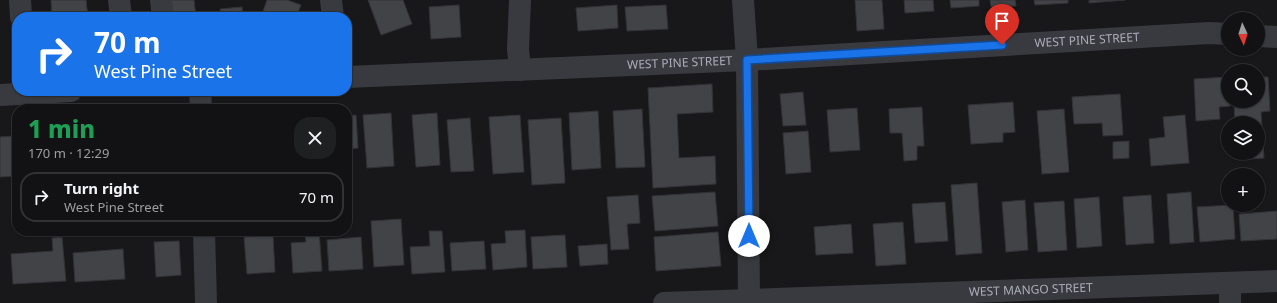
<!DOCTYPE html>
<html lang="en">
<head>
<meta charset="utf-8">
<style>
  :root { --surface:#121214; --page:#1f2022; --text:#f1f3f6; --muted:#9c9ea0; --line:#313234 }
  body { margin:0; font-family:"Noto Sans",sans-serif; background:var(--page); color:var(--text); height:100vh; display:flex; flex-direction:column; font-size:15px; white-space:nowrap }
  * { box-sizing:border-box; margin:0 }
  p { font-size:13px; color:var(--muted) }
  .icon { flex:none; width:22px; height:22px; fill:none; stroke:currentColor; stroke-width:2; stroke-linecap:round; stroke-linejoin:round }
  .map { position:relative; flex:1; overflow:hidden }
  .side { position:absolute; left:12px; top:104px; width:340px; height:132px; display:flex; flex-direction:column; background:var(--surface); border-radius:16px; box-shadow:0 1px 3px #0004,0 0 0 1px var(--line) }
  .side>* { flex:none }
  .top-card { position:absolute; left:12px; top:12px; width:340px; height:84px; border-radius:16px; box-shadow:0 1px 3px #0004,0 0 0 1px var(--line); background:#1a73e8; color:#fff; overflow:hidden }
  .needle { width:26px; rotate:176deg }
  .tools { position:absolute; left:1221px; top:12px; display:grid; gap:8px }
  .tools a { display:grid; place-items:center; width:44px; height:44px; border-radius:50%; background:var(--surface); box-shadow:0 1px 3px #0004,0 0 0 1px var(--line); font-size:20px }
  .pin { position:absolute; display:grid; place-items:center; width:34px; height:34px; color:#fff; margin:-41px -17px; border-radius:50% 50% 50% 0; rotate:-45deg; box-shadow:0 0 4px #0007 }
  .pin .icon { rotate:45deg }
  .me { position:absolute; width:44px; margin:-22px; rotate:0deg; stroke-linejoin:round; filter:drop-shadow(0 0 3px #0008) }
  .turn { display:flex; align-items:center; gap:14px; height:84px; padding:0 16px; font-size:18px }
  .turn .icon { width:52px; height:52px; stroke-width:2.5 }
  .turn b { display:block; font-size:28px; line-height:34px }
  .round { display:grid; place-items:center; flex:none; width:42px; height:42px; border-radius:16px; background:var(--page) }
  .head { display:flex; align-items:center; justify-content:space-between; height:68px; padding:0 16px }
  h1 { font-size:24px; font-weight:800; line-height:30px; color:#1e9e55 }
  ul { padding:0; list-style:none }
  li { display:flex; align-items:center; gap:12px; height:50px; margin:0 8px 6px; padding:0 8px; border:2px solid var(--line); border-radius:16px }
  li div { flex:1 }
  li b { display:block; font-size:15px }
  li em { font-style:normal }
  .map>svg:first-child { display:block }
  .building { fill:#424347; stroke:#333236 }
  .lines { fill:none; stroke-linecap:round; stroke-linejoin:round }
  .minor { stroke:#393a3f; stroke-width:22 }
  .route-casing { stroke:#114b97; stroke-width:10 }
  .route { stroke:#1a73e8; stroke-width:7 }
  .labels { text-anchor:middle; stroke-width:3; stroke-linejoin:round; paint-order:stroke }
  .street-label { font-size:12px; fill:#abaeb9; stroke:#131315 }
</style>
</head>
<body>
<div class="map">
<svg width="1277" height="303" viewBox="0 0 1277 303">
  <rect width="100%" height="100%" fill="#18181a"/>
  <g class="building">
    <polygon points="51,0 86,0 88,17 52,17"/>
    <polygon points="166,0 194,0 196,17 168,17"/>
    <polygon points="267,0 287,0 301,5 296,17 261,17"/>
    <polygon points="368,0 403,0 412,24 381,35"/>
    <polygon points="855,0 882,0 884,29 857,31"/>
    <polygon points="904,0 933,0 934,11 905,13"/>
    <polygon points="950,0 979,0 979,6 951,8"/>
    <polygon points="990,0 1015,0 1016,6 991,7"/>
    <polygon points="1034,0 1068,0 1068,3 1035,5"/>
    <polygon points="1089,0 1125,0 1089,3"/>
    <polygon points="459,5 461,37 431,39 429,7"/>
    <polygon points="617,5 618,28 578,31 576,8"/>
    <polygon points="666,5 668,29 627,31 625,7"/>
    <polygon points="242,7 243,17 221,17 220,9"/>
    <polygon points="1228,77 1228,101 1230,101 1230,106 1219,107 1220,119 1196,121 1194,79"/>
    <polygon points="1258,77 1268,77 1270,111 1261,112 1264,158 1238,160 1237,153 1258,153 1258,123 1235,123 1234,101 1258,101"/>
    <polygon points="712,84 713,112 677,114 679,158 715,156 716,184 653,188 648,88"/>
    <polygon points="803,92 806,125 783,126 780,94"/>
    <polygon points="1120,94 1123,135 1103,136 1102,123 1074,124 1072,97"/>
    <polygon points="1013,102 1015,132 1003,133 1003,142 971,144 968,105"/>
    <polygon points="922,107 924,146 917,146 917,160 904,161 902,133 890,133 889,109"/>
    <polygon points="857,108 860,150 830,152 827,110"/>
    <polygon points="642,109 645,167 616,168 613,111"/>
    <polygon points="1064,109 1069,172 1042,174 1037,111"/>
    <polygon points="598,111 601,168 572,170 569,113"/>
    <polygon points="391,113 394,166 367,168 363,115"/>
    <polygon points="437,113 440,165 416,167 412,115"/>
    <polygon points="356,115 358,148 347,149 347,116"/>
    <polygon points="520,115 524,172 493,174 489,117"/>
    <polygon points="1185,115 1189,163 1151,166 1149,139 1165,137 1163,117"/>
    <polygon points="470,118 474,171 451,172 447,120"/>
    <polygon points="561,118 565,183 532,185 528,120"/>
    <polygon points="808,131 811,172 786,174 783,133"/>
    <polygon points="14,136 17,176 0,177 0,137"/>
    <polygon points="1129,141 1129,158 1113,159 1113,142"/>
    <polygon points="977,183 982,253 956,255 951,185"/>
    <polygon points="715,192 718,226 655,231 652,196"/>
    <polygon points="1191,192 1194,242 1170,244 1167,194"/>
    <polygon points="638,195 640,223 627,224 629,249 611,250 607,197"/>
    <polygon points="1151,195 1154,243 1126,245 1123,197"/>
    <polygon points="1099,197 1102,246 1077,248 1074,199"/>
    <polygon points="1025,200 1028,250 1006,252 1002,202"/>
    <polygon points="1064,201 1067,250 1038,252 1034,203"/>
    <polygon points="945,202 948,241 915,243 912,204"/>
    <polygon points="1233,205 1235,239 1200,242 1197,207"/>
    <polygon points="1277,211 1277,239 1241,241 1239,214"/>
    <polygon points="401,219 404,265 374,267 371,221"/>
    <polygon points="903,222 906,264 876,266 873,224"/>
    <polygon points="851,224 853,253 816,255 814,227"/>
    <polygon points="525,230 527,267 493,270 491,244 506,243 505,231"/>
    <polygon points="305,231 319,231 322,271 293,273 291,243 306,242"/>
    <polygon points="429,231 442,231 445,272 412,274 410,247 430,246"/>
    <polygon points="718,232 721,266 656,271 654,237"/>
    <polygon points="273,235 275,272 247,274 244,237"/>
    <polygon points="565,235 567,267 533,269 531,237"/>
    <polygon points="62,237 66,281 13,284 11,254 53,251 52,238"/>
    <polygon points="361,237 363,269 329,271 327,240"/>
    <polygon points="179,241 181,275 156,277 154,242"/>
    <polygon points="484,241 486,269 452,271 450,243"/>
    <polygon points="607,244 608,264 580,266 578,246"/>
    <polygon points="123,249 125,279 75,282 73,253"/>
  </g>
  <g class="lines">
    <g class="minor">
      <polyline points="20,0 21,17"/>
      <polyline points="119,0 121,17"/>
      <polyline points="161,0 163,17"/>
      <polyline points="331,0 333,17"/>
      <polyline points="520,0 518,49 520,70"/>
      <polyline points="743,0 747,60 749,303"/>
      <polyline points="1258,36 1277,37"/>
      <path id="s1" d="M 347,77 L 747,60 L 1209,33 L 1228,34"/>
      <polyline points="200,91 201,109"/>
      <polyline points="0,95 71,91"/>
      <polyline points="204,231 206,303"/>
      <polyline points="1230,283 1230,303"/>
      <path id="s2" d="M 664,303 L 1277,281"/>
    </g>
  </g>
  <g class="lines">
    <defs>
      <polyline id="route" points="749,236 747,60 1002,45"/>
    </defs>
    <use href="#route" class="route-casing"/>
    <use href="#route" class="route"/>
  </g>
  <g class="labels">
    <g class="street-label">
      <text dy="4" stroke="none"><textPath href="#s1" startOffset="741">WEST PINE STREET</textPath></text>
      <text dy="4" stroke="none"><textPath href="#s1" startOffset="333">WEST PINE STREET</textPath></text>
      <text dy="4" stroke="none"><textPath href="#s2" startOffset="367">WEST MANGO STREET</textPath></text>
    </g>
  </g>
</svg>
<div class="tools">
<a><svg class="needle" viewBox="-14 -14 28 28"><path d="M0-13l5 13h-10z" fill="#e53935"/><path d="M0 13l5-13h-10z" fill="#9c9ea0"/></svg></a>
<a><svg class="icon" aria-label="search" viewBox="0 0 24 24"><circle cx="10" cy="10" r="6"/><path d="M15 15l6 6"/></svg></a>
<a><svg class="icon" aria-label="layers" viewBox="0 0 24 24"><path d="M12 4l9 5-9 5-9-5zM3 14l9 5 9-5"/></svg></a>
<a>+</a>
</div>
<div class="pin" style="left:1002px;top:45px;background:#d93025"><svg class="icon" aria-label="arrive" viewBox="0 0 24 24"><path d="M6 21V4h12l-3 4 3 4H6"/></svg></div>
<svg class="me" style="left:749px;top:236px" viewBox="-20 -20 40 40"><circle r="19" fill="#fff"/><path d="M0-13L10 11 0 6-10 11z" fill="#1a73e8"/></svg>
<div class="top-card">
<div class="turn"><svg class="icon" aria-label="right" viewBox="0 0 24 24"><path d="M7 20v-9h11M14 6l5 5-5 5"/></svg><div><b>70 m</b>West Pine Street</div></div>
</div>
<section class="side">
<div class="head"><div><h1>1 min</h1><p>170 m · 12:29</p></div><a class="round"><svg class="icon" aria-label="close" viewBox="0 0 24 24"><path d="M6 6l12 12M18 6L6 18"/></svg></a></div>
<ul>
<li><svg class="icon" aria-label="right" viewBox="0 0 24 24"><path d="M7 20v-9h11M14 6l5 5-5 5"/></svg><div><b>Turn right</b><p>West Pine Street</p></div><em>70 m</em></li>
</ul>
</section>
</div>
</body>
</html>
